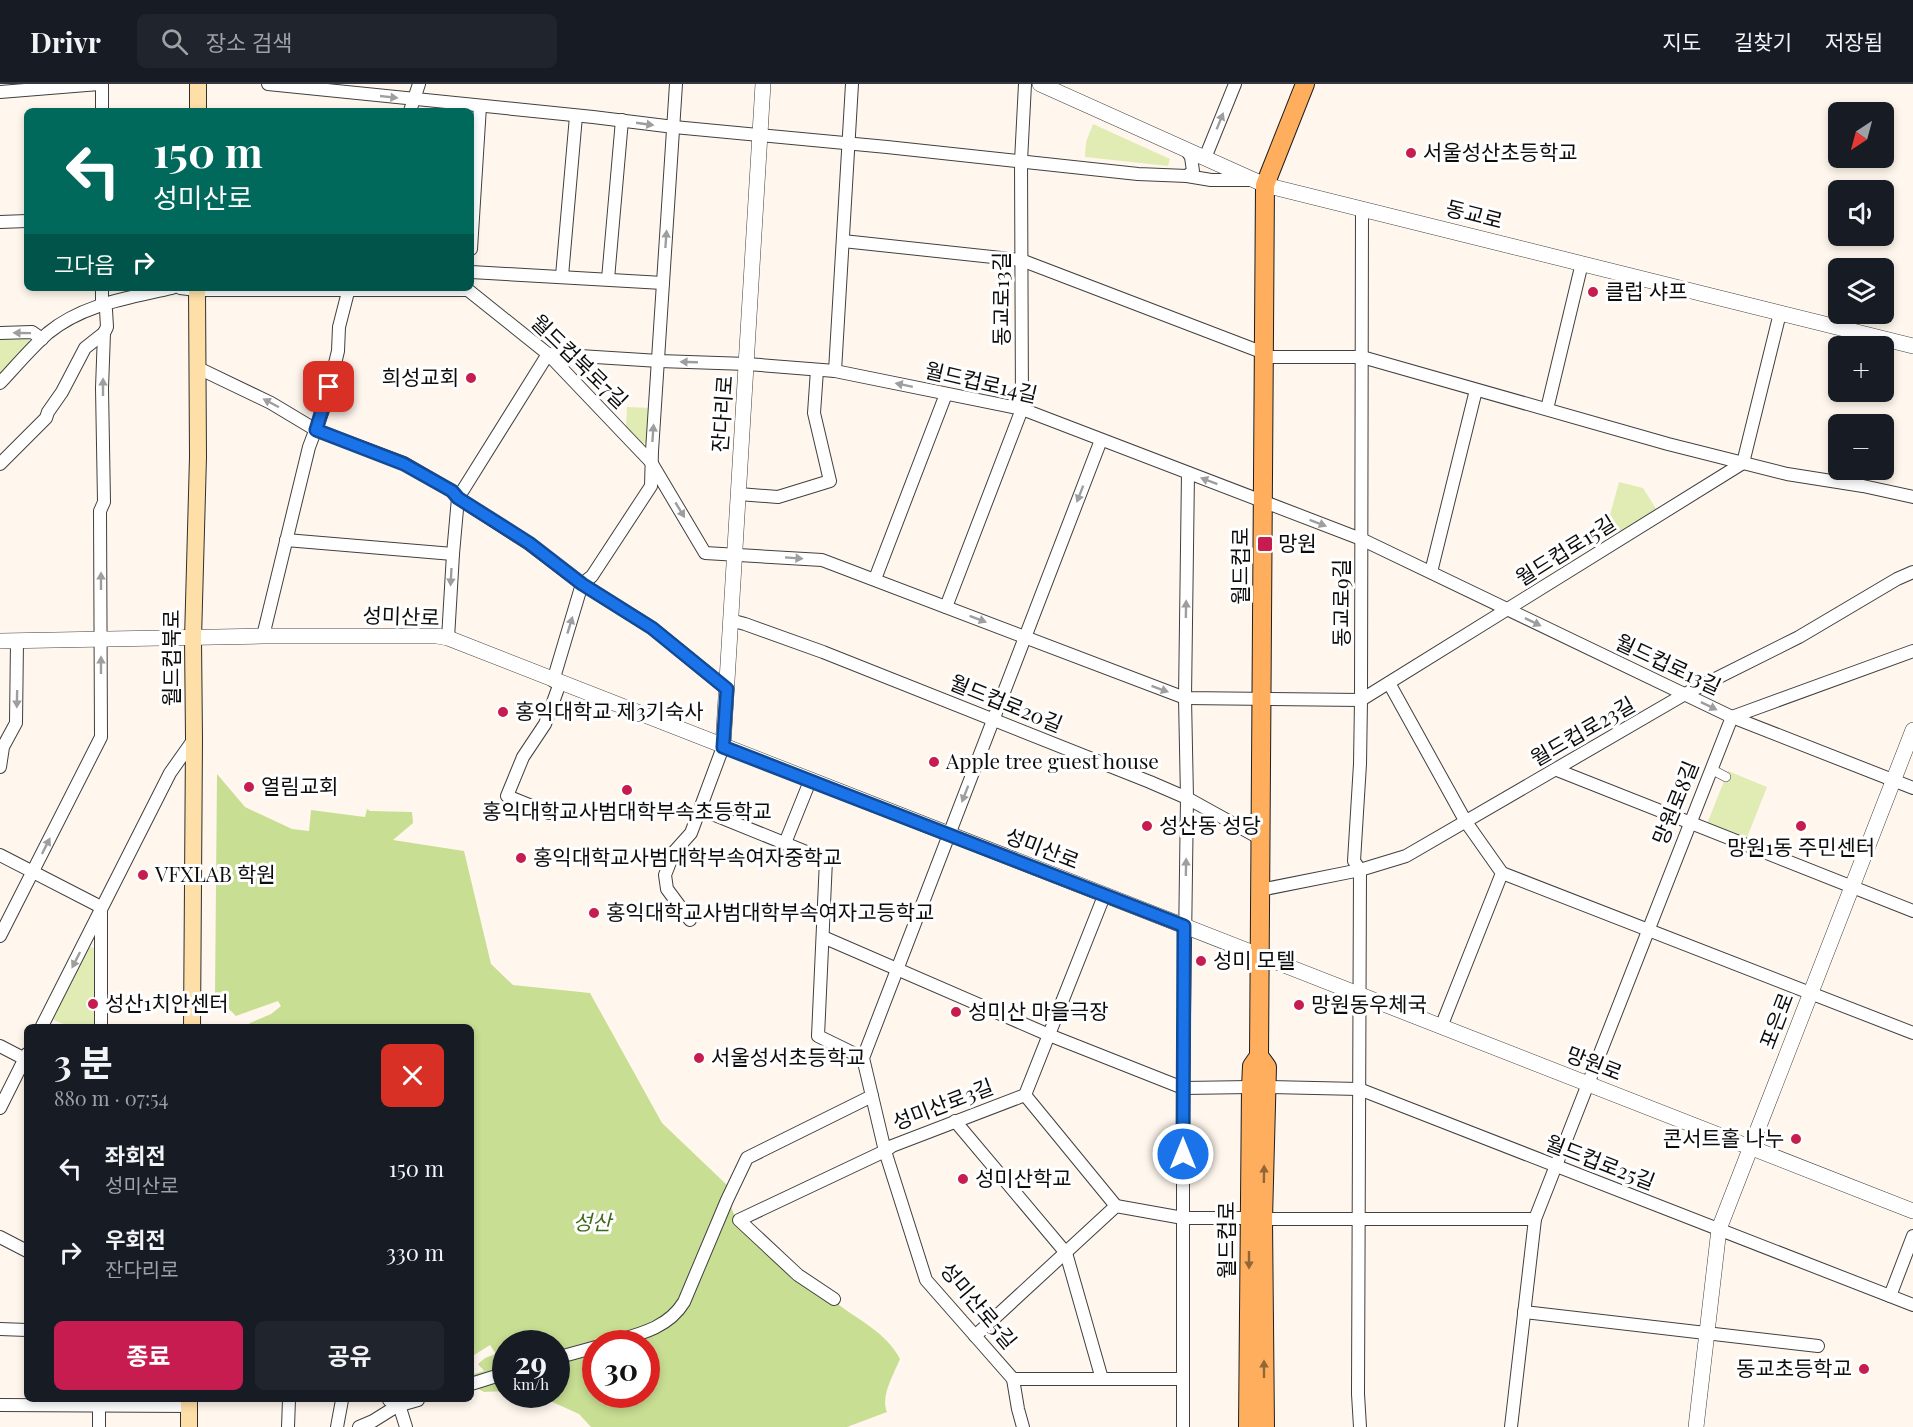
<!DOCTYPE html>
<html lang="ko">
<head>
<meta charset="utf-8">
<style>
  :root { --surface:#171b24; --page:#20242c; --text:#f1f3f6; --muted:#9ea1a6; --line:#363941; --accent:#c61c50 }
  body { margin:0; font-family:"Playfair Display","Noto Sans KR",serif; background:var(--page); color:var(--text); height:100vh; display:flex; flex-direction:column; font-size:22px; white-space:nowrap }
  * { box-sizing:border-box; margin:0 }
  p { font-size:20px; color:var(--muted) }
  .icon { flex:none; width:33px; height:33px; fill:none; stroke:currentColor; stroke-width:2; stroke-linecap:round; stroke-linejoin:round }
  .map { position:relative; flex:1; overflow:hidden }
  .sheet { position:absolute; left:24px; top:940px; width:450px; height:378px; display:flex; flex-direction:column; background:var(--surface); border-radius:9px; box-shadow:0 3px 9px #0003 }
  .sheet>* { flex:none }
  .guide { position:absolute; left:24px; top:24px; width:450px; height:183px; border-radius:9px; box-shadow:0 3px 9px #0003; background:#00695c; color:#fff; overflow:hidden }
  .needle { width:39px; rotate:216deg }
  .buttons { position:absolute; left:1828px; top:18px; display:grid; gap:12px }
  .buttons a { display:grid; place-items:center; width:66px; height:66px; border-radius:9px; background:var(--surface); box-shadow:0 3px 9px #0003; font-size:30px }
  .speed { position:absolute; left:492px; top:1246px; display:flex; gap:12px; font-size:30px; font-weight:700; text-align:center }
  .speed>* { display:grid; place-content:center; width:78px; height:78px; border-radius:50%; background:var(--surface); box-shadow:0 3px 9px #0003; line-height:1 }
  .speed small { font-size:15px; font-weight:400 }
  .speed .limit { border:9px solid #d22; background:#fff; color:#111 }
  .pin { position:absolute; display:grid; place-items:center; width:51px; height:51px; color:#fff; margin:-26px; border-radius:12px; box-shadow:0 3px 9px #0006 }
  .me { position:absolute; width:66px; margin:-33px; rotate:0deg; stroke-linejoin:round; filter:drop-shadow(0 0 4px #0008) }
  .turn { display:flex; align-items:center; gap:21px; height:126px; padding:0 30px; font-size:27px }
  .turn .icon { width:78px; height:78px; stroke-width:2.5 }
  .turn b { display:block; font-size:42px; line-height:51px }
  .then { display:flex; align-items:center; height:57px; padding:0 30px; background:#0003; gap:12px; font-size:22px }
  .round { display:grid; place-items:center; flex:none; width:63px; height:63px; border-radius:9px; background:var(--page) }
  .headline { display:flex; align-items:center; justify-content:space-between; height:102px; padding:0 30px }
  h1 { font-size:36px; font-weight:700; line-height:45px }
  .primary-button { display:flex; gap:12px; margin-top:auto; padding:12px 30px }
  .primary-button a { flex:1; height:69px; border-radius:9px; background:var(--accent); color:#fff; font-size:24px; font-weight:700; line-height:69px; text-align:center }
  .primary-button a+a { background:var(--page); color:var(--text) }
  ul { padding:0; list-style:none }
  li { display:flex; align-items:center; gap:18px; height:84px; padding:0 30px }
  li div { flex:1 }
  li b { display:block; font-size:22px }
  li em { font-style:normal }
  header { display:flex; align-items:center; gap:36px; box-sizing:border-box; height:84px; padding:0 30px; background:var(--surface); border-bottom:2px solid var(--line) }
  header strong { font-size:28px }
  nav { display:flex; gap:33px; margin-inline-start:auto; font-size:21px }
  .search { width:420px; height:54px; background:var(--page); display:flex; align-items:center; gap:15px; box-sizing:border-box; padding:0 21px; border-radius:9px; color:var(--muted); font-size:22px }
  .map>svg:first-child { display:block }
  .green { fill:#e0ecb4 }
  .forest { fill:#c8de93; fill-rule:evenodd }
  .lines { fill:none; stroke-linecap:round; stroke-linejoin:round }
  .pedestrian-casing { stroke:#404040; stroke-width:10 }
  .minor-casing { stroke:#404040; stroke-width:14 }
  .tertiary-casing { stroke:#404040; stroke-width:16 }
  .secondary-casing { stroke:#2f2f2f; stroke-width:18 }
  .primary-casing { stroke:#1e1e1e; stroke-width:20 }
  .pedestrian { stroke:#fff; stroke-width:9 }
  .minor { stroke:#fff; stroke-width:12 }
  .tertiary { stroke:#fff; stroke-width:15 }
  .secondary { stroke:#ffdfa8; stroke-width:16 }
  .primary { stroke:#ffae5d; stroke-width:18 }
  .oneway { fill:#9e9e9e }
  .oneway2 { fill:#926639 }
  .route-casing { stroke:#114b97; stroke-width:15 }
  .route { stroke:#1a73e8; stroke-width:10 }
  .poi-dot { fill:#c61c50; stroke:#fff; stroke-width:2 }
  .labels { text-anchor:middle; stroke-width:6; stroke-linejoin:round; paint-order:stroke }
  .poi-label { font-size:21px; fill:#0d0d0d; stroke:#fff; text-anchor:start }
  .street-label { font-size:21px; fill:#0d0d0d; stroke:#fff }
  .park-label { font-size:21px; font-style:italic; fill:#3e6919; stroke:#fff }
</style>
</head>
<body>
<header>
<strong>Drivr</strong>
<div class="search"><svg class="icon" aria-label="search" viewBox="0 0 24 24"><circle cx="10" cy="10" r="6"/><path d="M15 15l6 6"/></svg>장소 검색</div>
<nav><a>지도</a><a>길찾기</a><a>저장됨</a></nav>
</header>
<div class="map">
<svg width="1913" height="1343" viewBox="0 0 1913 1343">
  <rect width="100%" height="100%" fill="#fff7ed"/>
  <g class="green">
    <polygon points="1093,40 1170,75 1168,82 1085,73 1086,58"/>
    <polygon points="0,254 28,254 31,261 0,293"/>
    <polygon points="627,323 651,324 649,357 641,361 626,344"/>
    <polygon points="1619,398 1643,404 1658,428 1610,457 1604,453"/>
    <polygon points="1728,687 1767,703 1746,756 1707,740"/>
    <polygon points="88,863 95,864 95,943 70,943 52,935"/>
  </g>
  <path class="forest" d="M 217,690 L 245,723 L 292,745 L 309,747 L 311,726 L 365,733 L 367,725 L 370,727 L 412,728 L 413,739 L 393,756 L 464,767 L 491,880 L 513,901 L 590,909 L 662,1039 L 728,1102 L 730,1120 L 735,1133 C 769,1161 801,1190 835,1218 C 858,1236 886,1248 900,1275 C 894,1290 880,1312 887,1328 L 847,1343 L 591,1343 L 579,1330 L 537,1311 L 556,1311 L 556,1260 L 506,1260 L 505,1307 L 484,1308 L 471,1301 L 471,1291 L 484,1287 L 478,1280 L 485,1274 L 496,1270 L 490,1261 L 471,1273 L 471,944 L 248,943 L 250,939 L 271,930 L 281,922 L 278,917 L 236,932 L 215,911 ZM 596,1260 L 646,1260 L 646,1311 L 596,1311 Z"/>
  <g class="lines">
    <defs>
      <polyline id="pedestrian" points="1711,685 1726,693"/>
      <g id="minor">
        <polyline points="102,0 102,27"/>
        <polyline points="268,0 593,33 674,43 887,63 1138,90 1187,92 1211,96 1249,96"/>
        <polyline points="0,8 99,0"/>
        <polyline points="410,27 419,0"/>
        <polyline points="1187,67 1191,73 1193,87 1187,92"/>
        <polyline points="1205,74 1235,0"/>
        <polyline points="0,138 27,137"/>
        <polyline points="843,157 1021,176 1264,269"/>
        <polyline points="471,165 480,22"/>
        <polyline points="471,188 663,199"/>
        <polyline points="562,192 576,32"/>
        <polyline points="608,195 622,36"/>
        <polyline points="180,204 197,206 468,206 548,270 651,378 705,469 822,476 1185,614 1361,616 1743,379 1780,229"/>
        <polyline points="0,249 32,248 42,255"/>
        <polyline points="548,270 659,277 747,280 835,287 1022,325 1361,455 1732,633 1913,704"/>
        <polyline points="1264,273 1362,273 1668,360 1787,390 1863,402 1913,413"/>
        <polyline points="196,283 271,319 316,346 404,379 452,407 458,414 529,460 582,500 652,544 727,605"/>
        <polyline points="835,287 852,0"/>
        <path d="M 0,299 C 15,283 32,263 48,249 C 83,220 129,214 172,204"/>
        <polyline points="1547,325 1582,179"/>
        <polyline points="1101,356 863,974 885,1067 926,1196 1013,1295 1182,1295"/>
        <polyline points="0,380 46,334 48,328 62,308 85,264 104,249"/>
        <polyline points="739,410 778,413 830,397 814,329 817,286"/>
        <polyline points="286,456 453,470"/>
        <polyline points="1431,488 1476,306"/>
        <polyline points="875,495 946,310"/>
        <polyline points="946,523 1022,325 1021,77 1025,0"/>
        <polyline points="730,536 745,540 823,568 1150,698 1187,714 1261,755"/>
        <polyline points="263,552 309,363 325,321 338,267 339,243 349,204"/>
        <polyline points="448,554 453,470 458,414 548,270"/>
        <polyline points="553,597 582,500 592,492 651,402 652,367 676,0"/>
        <polyline points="1389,599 1466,738 1502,789 1441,943"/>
        <polyline points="0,683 3,663 16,639 17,557"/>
        <polyline points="1557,686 1913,827"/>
        <polyline points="700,725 826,776 818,952 863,974"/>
        <polyline points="549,729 507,712 523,673 545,640 560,599"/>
        <polyline points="785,759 810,697"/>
        <polyline points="0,771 101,823"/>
        <polyline points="1502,789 1913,949"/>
        <polyline points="1260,806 1360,786 1406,772 1685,610 1799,553 1897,495 1913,488"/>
        <polyline points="101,827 101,944"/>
        <polyline points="690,836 667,805 665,791 674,768 691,749 723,663"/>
        <polyline points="0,852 101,653 100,427 104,418 102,304 104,249 107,243 106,226 102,220 102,204"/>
        <polyline points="823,853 1049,951 1183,1004 1251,1003"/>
        <polyline points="41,944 170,689 194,655"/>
        <polyline points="0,962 27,976"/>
        <polyline points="1266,1003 1359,1005 1913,1221"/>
        <polyline points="1025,1011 1116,1122"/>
        <polyline points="0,1024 27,970"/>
        <polyline points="955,1037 1066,1169 1102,1295"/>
        <polyline points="1263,1135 1535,1135"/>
        <polyline points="0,1153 27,1167"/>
        <polyline points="1890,1212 1913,1152"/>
        <polyline points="834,1215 798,1191 739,1136 885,1067 892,1062 1025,1011 1104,812"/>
        <polyline points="1524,1228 1818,1262"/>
        <polyline points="0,1245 27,1246"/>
        <polyline points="975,1252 1116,1122 1183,1134 1249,1134"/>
        <path d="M 605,1260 C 635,1251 667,1246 684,1218 L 727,1116 L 747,1074 L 872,1012"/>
        <polyline points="556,1274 596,1263"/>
        <polyline points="1013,1295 1018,1325 1023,1343"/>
        <polyline points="471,1300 506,1289"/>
        <polyline points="389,1316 401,1327 406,1343"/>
        <polyline points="0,1321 189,1322"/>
        <polyline points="99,1343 99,1316"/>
        <polyline points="288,1343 289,1316"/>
        <polyline points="337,1343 342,1316"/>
        <polyline points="359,1343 373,1337 397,1322 418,1316"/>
        <polyline points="1183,1343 1183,1004 1187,714 1185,614 1188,389"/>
        <polyline points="1360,1343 1358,1310 1360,786 1354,777 1360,680 1361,616 1362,125"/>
        <polyline points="1511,1343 1535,1135 1732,633 1913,567"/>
      </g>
      <g id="tertiary">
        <polyline points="1040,0 1265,101 1913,262"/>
        <polyline points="0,557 263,552 437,552 448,554 1913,1127"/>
        <polyline points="723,663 763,0"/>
        <polyline points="1696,1343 1719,1145 1913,646"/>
      </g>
      <g id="secondary">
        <polyline points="198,27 198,0"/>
        <polyline points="192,944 194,655 193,555 198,373 197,204"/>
        <polyline points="189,1343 189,1316"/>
      </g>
      <g id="primary">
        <polyline points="1248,1343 1251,1003 1252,982 1259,972"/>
        <polyline points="1265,1343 1263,1135 1267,983 1259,972 1265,101 1305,0"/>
      </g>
    </defs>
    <use href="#pedestrian" class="pedestrian-casing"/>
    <use href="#minor" class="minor-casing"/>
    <use href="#tertiary" class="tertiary-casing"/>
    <use href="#secondary" class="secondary-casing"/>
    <use href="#primary" class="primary-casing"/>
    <use href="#pedestrian" class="pedestrian"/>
    <use href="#minor" class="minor"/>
    <use href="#tertiary" class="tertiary"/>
    <use href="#secondary" class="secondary"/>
    <use href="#primary" class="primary"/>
  </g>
  <defs><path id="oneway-solid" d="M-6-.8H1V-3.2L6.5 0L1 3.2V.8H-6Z" transform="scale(1.5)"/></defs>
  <g class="oneway">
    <use href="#oneway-solid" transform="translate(389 13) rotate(6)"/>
    <use href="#oneway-solid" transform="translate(1220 37) rotate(-68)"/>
    <use href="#oneway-solid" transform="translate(645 40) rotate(8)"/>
    <use href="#oneway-solid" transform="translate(666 155) rotate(-86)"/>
    <use href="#oneway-solid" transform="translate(22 249) rotate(-179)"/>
    <use href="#oneway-solid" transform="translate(689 278) rotate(-178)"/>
    <use href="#oneway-solid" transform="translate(904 301) rotate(-168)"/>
    <use href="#oneway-solid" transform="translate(103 303) rotate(-90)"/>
    <use href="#oneway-solid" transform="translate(271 319) rotate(-152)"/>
    <use href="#oneway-solid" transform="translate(653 349) rotate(-86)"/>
    <use href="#oneway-solid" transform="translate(1209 397) rotate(-159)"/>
    <use href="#oneway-solid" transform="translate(1080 410) rotate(111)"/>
    <use href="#oneway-solid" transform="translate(680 426) rotate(59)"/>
    <use href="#oneway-solid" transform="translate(1318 439) rotate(21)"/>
    <use href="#oneway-solid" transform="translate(794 474) rotate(4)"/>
    <use href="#oneway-solid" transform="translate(451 493) rotate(93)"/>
    <use href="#oneway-solid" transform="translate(101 497) rotate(-90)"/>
    <use href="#oneway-solid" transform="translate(1186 525) rotate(-89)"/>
    <use href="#oneway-solid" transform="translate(978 535) rotate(21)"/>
    <use href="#oneway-solid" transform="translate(1533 538) rotate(26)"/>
    <use href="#oneway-solid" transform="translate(570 541) rotate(-73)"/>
    <use href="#oneway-solid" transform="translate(101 581) rotate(-90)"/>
    <use href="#oneway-solid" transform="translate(1160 605) rotate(20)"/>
    <use href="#oneway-solid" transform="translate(17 615) rotate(91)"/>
    <use href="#oneway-solid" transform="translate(1709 622) rotate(26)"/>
    <use href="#oneway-solid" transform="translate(965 710) rotate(111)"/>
    <use href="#oneway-solid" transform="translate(46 762) rotate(-63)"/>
    <use href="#oneway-solid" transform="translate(1186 783) rotate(-89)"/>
    <use href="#oneway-solid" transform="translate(76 876) rotate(117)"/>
  </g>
  <g class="oneway2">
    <use href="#oneway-solid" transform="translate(1264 1090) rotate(-89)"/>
    <use href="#oneway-solid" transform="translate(1249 1176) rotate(90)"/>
    <use href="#oneway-solid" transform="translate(1264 1285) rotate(-90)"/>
  </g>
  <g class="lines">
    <defs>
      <polyline id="route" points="329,303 316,346 404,380 452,407 458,414 529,459 582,500 652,544 727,605 723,663 1184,842 1183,1070"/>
    </defs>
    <use href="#route" class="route-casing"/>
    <use href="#route" class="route"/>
  </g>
  <g class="poi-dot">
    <circle cx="1411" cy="69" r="6"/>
    <circle cx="1593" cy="208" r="6"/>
    <circle cx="471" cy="294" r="6"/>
    <rect x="1257" y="452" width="16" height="16" rx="3"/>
    <circle cx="503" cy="628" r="6"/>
    <circle cx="934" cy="678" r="6"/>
    <circle cx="249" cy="703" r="6"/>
    <circle cx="627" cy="706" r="6"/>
    <circle cx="1147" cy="742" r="6"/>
    <circle cx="1801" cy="742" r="6"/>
    <circle cx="521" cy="774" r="6"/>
    <circle cx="143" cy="791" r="6"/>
    <circle cx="594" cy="829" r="6"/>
    <circle cx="1201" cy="877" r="6"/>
    <circle cx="93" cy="920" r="6"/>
    <circle cx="1299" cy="921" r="6"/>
    <circle cx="956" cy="928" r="6"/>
    <circle cx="699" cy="974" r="6"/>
    <circle cx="1796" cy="1055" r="6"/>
    <circle cx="963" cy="1095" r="6"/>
    <circle cx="1864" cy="1285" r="6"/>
  </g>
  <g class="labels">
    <g class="poi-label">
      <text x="1423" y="76">서울성산초등학교</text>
      <text x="1605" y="215">클럽 샤프</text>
      <text x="459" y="301" text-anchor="end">희성교회</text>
      <text x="1278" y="467">망원</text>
      <text x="515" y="635">홍익대학교 제3기숙사</text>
      <text x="946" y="685">Apple tree guest house</text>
      <text x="261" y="710">열림교회</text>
      <text x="627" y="735" text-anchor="middle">홍익대학교사범대학부속초등학교</text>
      <text x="1159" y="749">성산동 성당</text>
      <text x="1801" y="771" text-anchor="middle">망원1동 주민센터</text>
      <text x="533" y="781">홍익대학교사범대학부속여자중학교</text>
      <text x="155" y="798">VFXLAB 학원</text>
      <text x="606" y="836">홍익대학교사범대학부속여자고등학교</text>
      <text x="1213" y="884">성미 모텔</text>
      <text x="105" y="927">성산1치안센터</text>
      <text x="1311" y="928">망원동우체국</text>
      <text x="968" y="935">성미산 마을극장</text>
      <text x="711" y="981">서울성서초등학교</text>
      <text x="1784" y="1062" text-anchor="end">콘서트홀 나누</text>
      <text x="975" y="1102">성미산학교</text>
      <text x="1852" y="1292" text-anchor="end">동교초등학교</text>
    </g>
    <g class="street-label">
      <text transform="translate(1474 131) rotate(14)" y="7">동교로</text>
      <text transform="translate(1002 215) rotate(-90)" y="7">동교로13길</text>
      <text transform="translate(579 278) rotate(44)" y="7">월드컵북로7길</text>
      <text transform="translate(981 299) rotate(13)" y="7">월드컵로14길</text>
      <text transform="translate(723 330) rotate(-86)" y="7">잔다리로</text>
      <text transform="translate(1566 467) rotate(-32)" y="7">월드컵로15길</text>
      <text transform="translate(1241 482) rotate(-90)" y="7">월드컵로</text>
      <text transform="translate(1342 519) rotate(-90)" y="7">동교로9길</text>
      <text transform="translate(401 533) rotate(2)" y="7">성미산로</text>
      <text transform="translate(172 574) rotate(-90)" y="7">월드컵북로</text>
      <text transform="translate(1668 581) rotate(25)" y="7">월드컵로13길</text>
      <text transform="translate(1006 620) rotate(22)" y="7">월드컵로20길</text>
      <text transform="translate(1583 648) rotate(-30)" y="7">월드컵로23길</text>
      <text transform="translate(1676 719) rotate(-68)" y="7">망원로8길</text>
      <text transform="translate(1042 765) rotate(21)" y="7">성미산로</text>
      <text transform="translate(1777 937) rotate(-69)" y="7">포은로</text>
      <text transform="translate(1594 980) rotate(21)" y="7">망원로</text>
      <text transform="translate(943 1021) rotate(-21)" y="7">성미산로3길</text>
      <text transform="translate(1600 1079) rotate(21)" y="7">월드컵로25길</text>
      <text transform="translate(1227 1156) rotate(-90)" y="7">월드컵로</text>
      <text transform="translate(978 1222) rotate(50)" y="7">성미산로5길</text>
    </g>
    <g class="park-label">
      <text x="592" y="1146">성산</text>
    </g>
  </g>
</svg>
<div class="buttons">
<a><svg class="needle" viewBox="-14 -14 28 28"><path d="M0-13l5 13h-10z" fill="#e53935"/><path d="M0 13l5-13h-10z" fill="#9ea1a6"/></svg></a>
<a><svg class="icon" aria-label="sound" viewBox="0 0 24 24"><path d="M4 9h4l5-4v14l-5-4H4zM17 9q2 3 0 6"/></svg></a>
<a><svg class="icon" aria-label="layers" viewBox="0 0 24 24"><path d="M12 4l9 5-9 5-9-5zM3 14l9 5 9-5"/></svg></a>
<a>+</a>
<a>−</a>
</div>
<div class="speed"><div>29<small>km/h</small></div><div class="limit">30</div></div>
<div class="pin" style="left:329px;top:303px;background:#d93025"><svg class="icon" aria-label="arrive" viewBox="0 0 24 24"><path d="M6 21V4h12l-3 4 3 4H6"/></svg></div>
<svg class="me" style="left:1183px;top:1070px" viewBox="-20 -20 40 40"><circle r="17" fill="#1a73e8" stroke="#fff" stroke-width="3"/><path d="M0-11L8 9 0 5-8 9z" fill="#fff"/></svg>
<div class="guide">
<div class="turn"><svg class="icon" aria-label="left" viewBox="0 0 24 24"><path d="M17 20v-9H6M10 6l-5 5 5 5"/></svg><div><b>150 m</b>성미산로</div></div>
<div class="then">그다음<svg class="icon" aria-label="right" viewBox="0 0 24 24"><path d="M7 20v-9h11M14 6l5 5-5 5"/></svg></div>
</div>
<section class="sheet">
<div class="headline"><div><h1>3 분</h1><p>880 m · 07:54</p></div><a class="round" style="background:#d93025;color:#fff"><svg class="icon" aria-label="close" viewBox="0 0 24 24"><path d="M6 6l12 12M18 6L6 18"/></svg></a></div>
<ul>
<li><svg class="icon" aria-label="left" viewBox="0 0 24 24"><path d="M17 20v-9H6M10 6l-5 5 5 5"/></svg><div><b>좌회전</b><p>성미산로</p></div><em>150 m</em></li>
<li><svg class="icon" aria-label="right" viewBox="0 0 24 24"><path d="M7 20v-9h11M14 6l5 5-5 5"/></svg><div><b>우회전</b><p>잔다리로</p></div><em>330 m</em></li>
</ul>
<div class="primary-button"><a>종료</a><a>공유</a></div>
</section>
</div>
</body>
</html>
